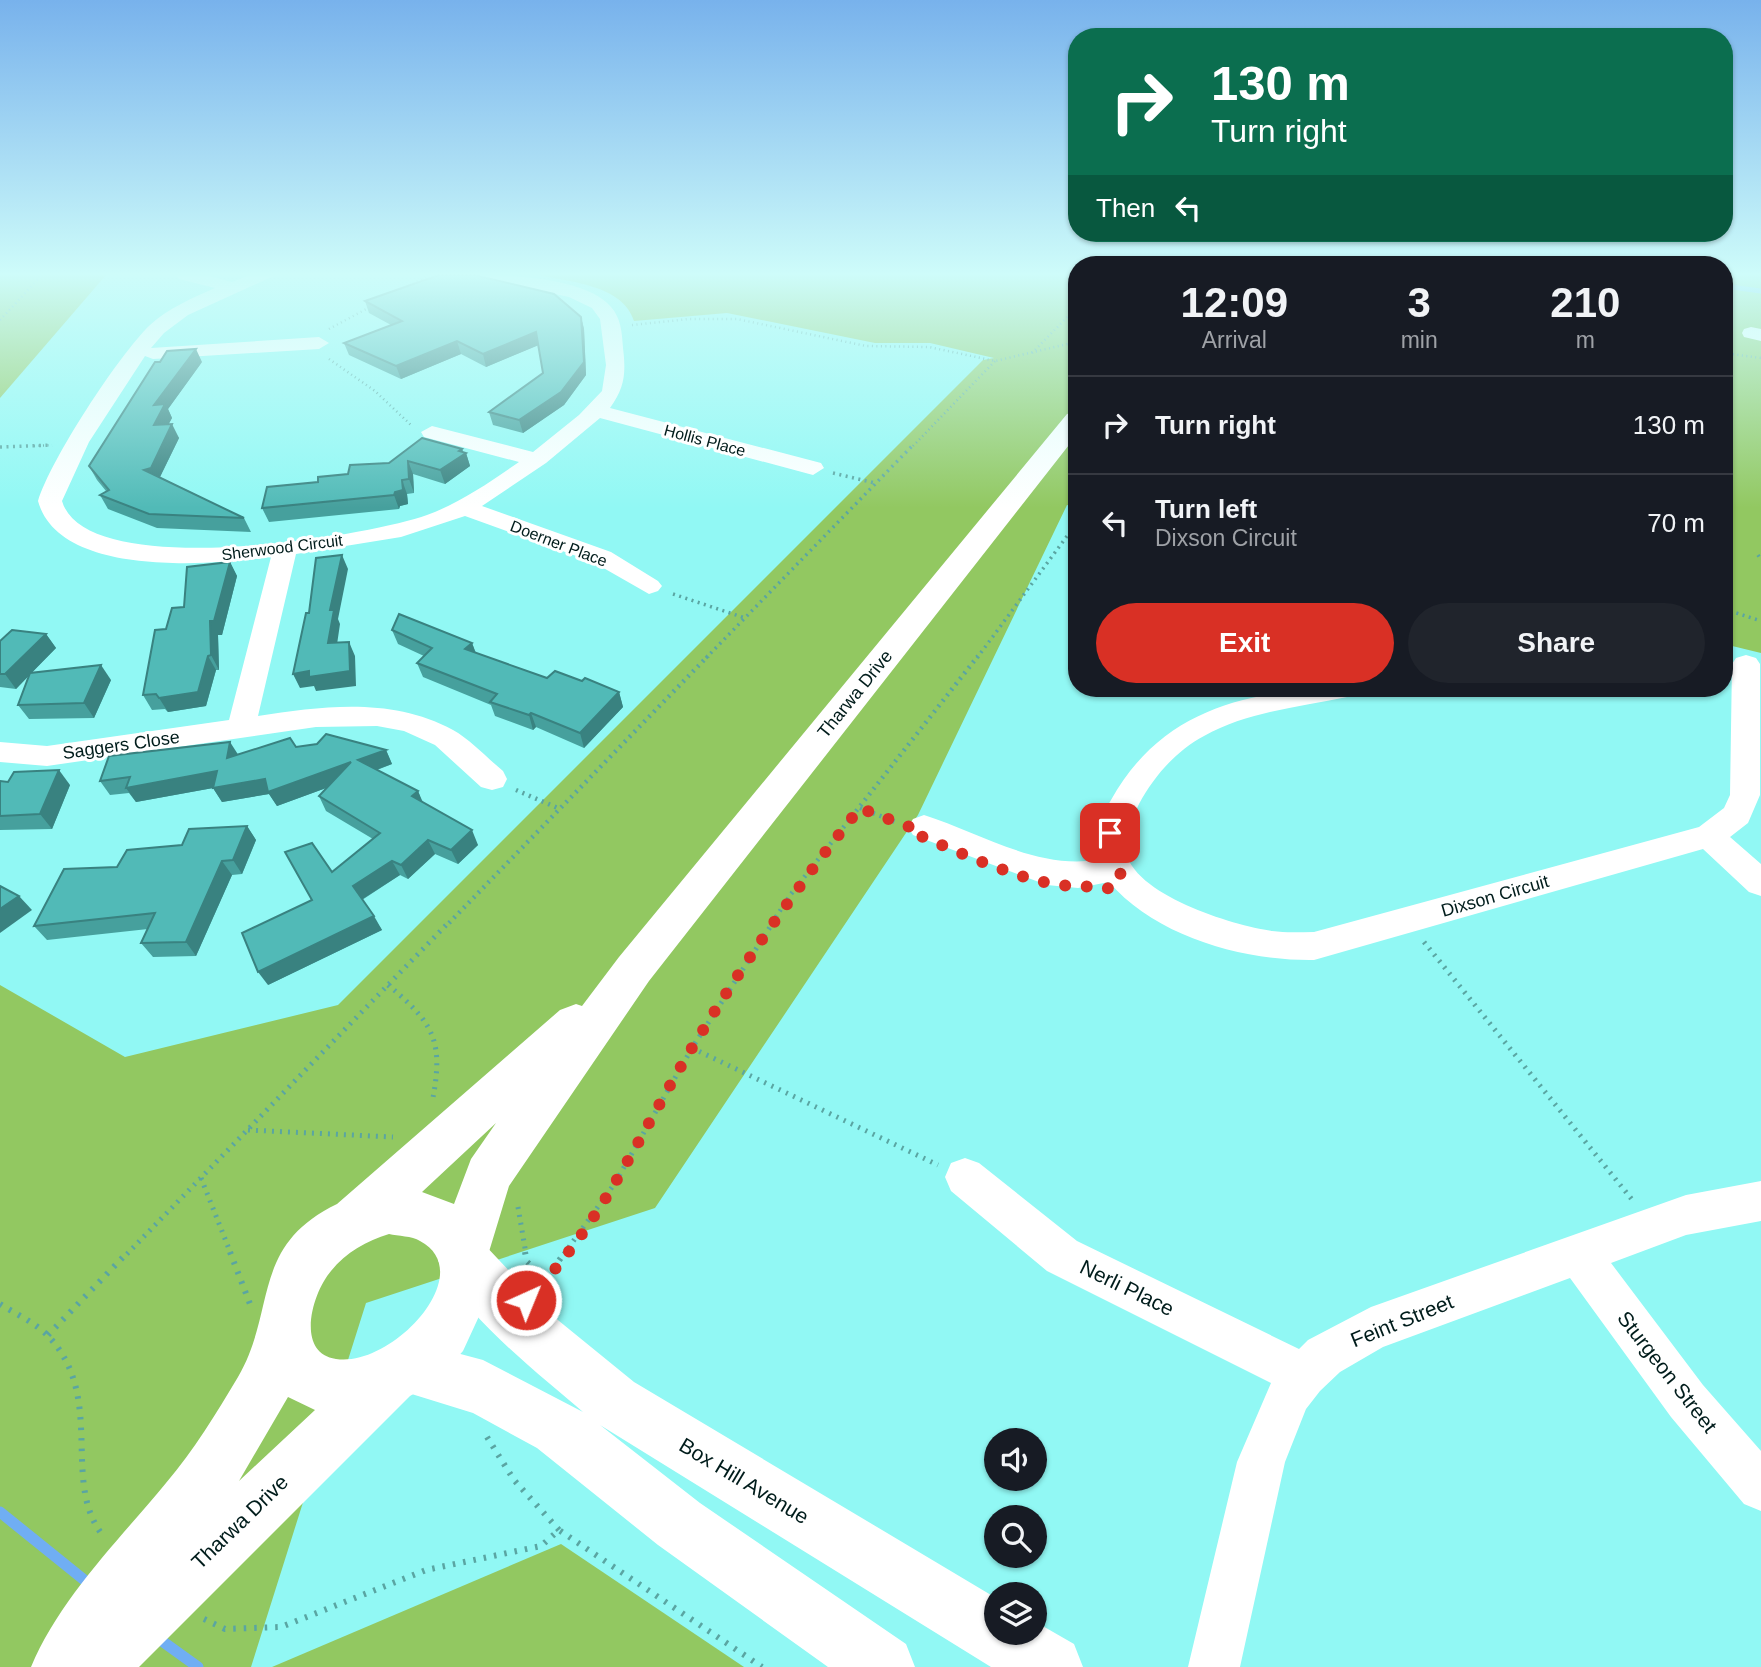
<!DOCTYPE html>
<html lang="en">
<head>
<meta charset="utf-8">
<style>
  :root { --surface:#171b24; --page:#20242c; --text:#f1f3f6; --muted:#9ea1a6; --line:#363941; --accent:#d93025 }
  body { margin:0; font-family:Arial,sans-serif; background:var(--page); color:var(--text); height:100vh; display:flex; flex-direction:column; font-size:26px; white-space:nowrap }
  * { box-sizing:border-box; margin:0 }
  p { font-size:23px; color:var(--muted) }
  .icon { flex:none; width:38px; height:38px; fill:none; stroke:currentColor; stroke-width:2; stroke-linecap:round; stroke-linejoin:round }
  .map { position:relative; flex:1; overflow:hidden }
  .sheet { position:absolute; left:1068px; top:256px; width:665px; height:441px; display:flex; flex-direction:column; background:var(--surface); border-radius:28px; box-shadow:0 2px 5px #0004 }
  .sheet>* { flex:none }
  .banner { position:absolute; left:1068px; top:28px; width:665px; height:214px; border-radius:28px; box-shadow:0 2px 5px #0004; background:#0b6e4f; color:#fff; overflow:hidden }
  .fabs { position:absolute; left:984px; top:1428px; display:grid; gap:14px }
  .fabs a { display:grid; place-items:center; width:63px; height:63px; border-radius:50%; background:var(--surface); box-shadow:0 2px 5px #0004; font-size:35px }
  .pin { position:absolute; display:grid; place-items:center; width:60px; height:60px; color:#fff; margin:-30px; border-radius:14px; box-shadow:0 4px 10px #0006 }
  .me { position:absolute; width:77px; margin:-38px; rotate:44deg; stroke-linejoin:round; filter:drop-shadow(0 0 5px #0008) }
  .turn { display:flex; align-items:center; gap:24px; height:147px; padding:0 28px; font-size:32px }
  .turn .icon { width:91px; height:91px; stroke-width:2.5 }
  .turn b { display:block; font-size:49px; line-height:60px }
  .then { display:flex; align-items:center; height:66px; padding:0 28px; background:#0003; gap:14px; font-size:26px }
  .eta { display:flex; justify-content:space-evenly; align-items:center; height:119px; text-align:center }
  .eta b { font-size:42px; font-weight:700; line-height:49px }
  .primary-button { display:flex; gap:14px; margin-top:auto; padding:14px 28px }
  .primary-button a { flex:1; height:80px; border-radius:42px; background:var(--accent); color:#fff; font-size:28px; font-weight:700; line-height:80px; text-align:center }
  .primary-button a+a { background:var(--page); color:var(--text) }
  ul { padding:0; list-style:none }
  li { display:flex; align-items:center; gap:21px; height:98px; padding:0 28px; border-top:2px solid var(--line) }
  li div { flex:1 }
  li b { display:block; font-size:26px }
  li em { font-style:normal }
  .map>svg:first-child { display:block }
  .green { fill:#92c861 }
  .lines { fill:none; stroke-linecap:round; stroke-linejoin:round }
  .stream-far1 { stroke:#70aef3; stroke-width:5 }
  .stream { stroke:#70aef3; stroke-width:11 }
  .path-far4 { stroke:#5aa5a2; stroke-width:2.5; stroke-dasharray:1 3.5; stroke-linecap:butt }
  .path-far3 { stroke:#5aa5a2; stroke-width:3.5; stroke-dasharray:2 4.5; stroke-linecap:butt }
  .path-far2 { stroke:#5aa5a2; stroke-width:4.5; stroke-dasharray:2 5; stroke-linecap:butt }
  .path-far1 { stroke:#5aa5a2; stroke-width:5; stroke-dasharray:2 6; stroke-linecap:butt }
  .path { stroke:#5aa5a2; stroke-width:6; stroke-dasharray:2.5 8; stroke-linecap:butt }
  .minor { fill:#fff; fill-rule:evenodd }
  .tertiary { fill:#fff; fill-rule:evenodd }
  .secondary { fill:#fff; fill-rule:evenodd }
  .wall { fill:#46a09d }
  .shaded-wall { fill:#398280 }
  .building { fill:#51bab7; stroke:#398280; stroke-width:2 }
  .route { stroke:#d93025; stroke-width:12; stroke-dasharray:0 21.6 }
  .labels { text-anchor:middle; stroke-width:6; stroke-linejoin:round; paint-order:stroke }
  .far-street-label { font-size:16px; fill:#001c1b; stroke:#fff }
  .street-label { font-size:18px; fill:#001c1b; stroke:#fff }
  .near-street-label { font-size:21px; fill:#001c1b; stroke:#fff }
</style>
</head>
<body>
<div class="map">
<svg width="1761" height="1667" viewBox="0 0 1761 1667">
  <rect width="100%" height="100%" fill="#91f8f4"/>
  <g class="green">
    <polygon points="0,275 106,275 0,398"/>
    <path d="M 539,275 L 1076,275 L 1076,507 L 1067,505 L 918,815 L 655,1208 L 366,1303 L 251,1667 L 0,1667 L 0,985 L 125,1057 L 338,1005 L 983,360 L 994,358 L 930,343 L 875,343 L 727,313 L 634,321 C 623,285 570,282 539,275 Z"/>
    <polygon points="1724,275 1761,275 1761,653 1724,644"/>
    <polygon points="561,1544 744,1667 272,1667"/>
  </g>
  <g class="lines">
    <polyline class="stream-far1" points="1724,286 1761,291"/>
    <g class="stream">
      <polyline points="0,1512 93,1587"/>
      <polyline points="155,1636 198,1667"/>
    </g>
    <g class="path-far4">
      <polyline points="409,286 429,275"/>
      <polyline points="0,320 42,275"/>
      <polyline points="632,325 689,319 737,319 866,346 929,347 995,361 1076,342"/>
      <polyline points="329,329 370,307"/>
      <polyline points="1032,353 1076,308"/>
      <polyline points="1724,353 1761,358"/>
      <polyline points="329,359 375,391 412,426"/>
      <polyline points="34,446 52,445"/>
      <polyline points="913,446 995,361"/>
    </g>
    <g class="path-far3">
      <polyline points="0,447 52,445"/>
      <polyline points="833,473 875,483"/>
      <polyline points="1758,555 1761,560"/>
      <polyline points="673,594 745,618"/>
      <polyline points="1724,609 1761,621"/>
      <polyline points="706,658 914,444"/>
      <polyline points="977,658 1076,524"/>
    </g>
    <g class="path-far2">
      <polyline points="1371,692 1391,688"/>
      <polyline points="516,790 560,809"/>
      <polyline points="860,808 898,823"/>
      <polyline points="449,923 708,656"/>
      <polyline points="772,923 791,894 978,656"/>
    </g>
    <g class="path-far1">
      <polyline points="1424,942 1634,1202"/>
      <path d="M 388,985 C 435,1024 444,1042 432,1103"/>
      <polyline points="692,1048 938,1165"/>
      <polyline points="248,1130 393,1137"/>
      <polyline points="201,1178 231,1254"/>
      <polyline points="518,1207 526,1254"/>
      <polyline points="127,1254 450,921"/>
      <polyline points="564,1254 615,1183 692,1048 774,921"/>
    </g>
    <g class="path">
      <polyline points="230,1252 250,1304"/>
      <polyline points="525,1252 527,1262 548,1280"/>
      <polyline points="541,1286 565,1252"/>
      <path d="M 0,1304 C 16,1314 36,1323 49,1337 C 107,1399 59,1485 105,1538"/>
      <polyline points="48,1335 128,1252"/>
      <polyline points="487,1437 514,1480 559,1530"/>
      <polyline points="204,1619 225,1629 281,1627 426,1570 541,1546 559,1530 762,1667"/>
    </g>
    <g class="minor">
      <path d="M 176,275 L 206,275 L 232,282 L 250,275 L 276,275 L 188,315 L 164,333 L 151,348 L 319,337 L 329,343 L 319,349 L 153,359 L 145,356 L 89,442 L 62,501 C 86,583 365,537 427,515 C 460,503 490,482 519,462 L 424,437 L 421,432 L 432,426 L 533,452 L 579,415 L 602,391 L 606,365 L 600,319 L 592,308 L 569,297 L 485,279 L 482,275 C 516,275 588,279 611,307 C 621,318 622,333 623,348 C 626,373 625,387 610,408 L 821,463 L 824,468 L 813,475 L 600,418 L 546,463 L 482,506 L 611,552 L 658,581 L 662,586 L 658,591 L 649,594 L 593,562 L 465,516 L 401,537 L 296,554 L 258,716 C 324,706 392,697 453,730 C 471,740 487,758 503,771 L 507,779 L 503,787 L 492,790 L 481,787 L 435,745 L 404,731 L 377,726 L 316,727 L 47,766 L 0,762 L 0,742 L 47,746 L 229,720 L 271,557 C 211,565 59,578 38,501 C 51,459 118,356 150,325 C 168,308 193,298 215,288 L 179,279 Z"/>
      <polygon points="1751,327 1761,329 1761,341 1744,337 1742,333 1744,329"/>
      <path d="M 1746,655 L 1756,658 L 1760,664 L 1760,795 L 1748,823 L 1730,837 L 1761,864 L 1761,896 L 1749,892 L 1703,849 L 1314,960 C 1244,961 1156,937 1109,882 L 1078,888 L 1047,885 L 913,835 L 908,827 L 913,819 L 924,815 C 980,833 1036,869 1096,860 C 1088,838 1100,819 1111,800 C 1165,703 1259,688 1361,688 L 1357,694 L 1347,697 C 1299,707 1247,712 1204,736 C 1176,751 1154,776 1139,804 C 1133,817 1122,833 1125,849 C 1132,895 1232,925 1272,931 C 1286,933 1300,932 1314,932 L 1699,827 L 1724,808 L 1730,795 L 1732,664 L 1736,658 Z"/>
      <polygon points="965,1158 979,1163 1077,1241 1299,1349 1308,1340 1371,1307 1686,1195 1761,1181 1761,1221 1686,1235 1611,1263 1703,1385 1761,1451 1761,1511 1744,1504 1671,1417 1570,1278 1383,1347 1340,1372 1320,1391 1306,1409 1285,1462 1240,1667 1188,1667 1237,1462 1271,1383 1047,1271 951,1191 945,1177 951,1163"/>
    </g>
    <path class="tertiary" d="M 464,1234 L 482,1242 L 548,1312 L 634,1382 L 996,1598 L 996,1633 L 1034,1633 L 1034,1621 L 1074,1644 L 1083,1667 L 991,1667 L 600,1425 L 700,1503 L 906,1644 L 915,1667 L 828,1667 L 658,1545 L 537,1448 L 473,1413 L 389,1387 L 380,1368 L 389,1349 L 408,1340 L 483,1360 L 583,1412 C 539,1374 460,1313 438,1260 L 446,1242 Z"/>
    <path class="secondary" d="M 1076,411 L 1076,436 L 649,981 L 509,1186 L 488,1255 L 492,1267 L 487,1299 L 463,1351 L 437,1380 L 410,1396 L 139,1667 L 31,1667 C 60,1598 119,1540 166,1483 C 194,1450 216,1414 238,1377 C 277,1310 250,1246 337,1204 L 560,1010 L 576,1004 L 582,1006 L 619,957 L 1067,414 ZM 496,1123 L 471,1159 L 454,1204 L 422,1192 ZM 389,1234 C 398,1236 412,1236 420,1241 C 480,1273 392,1368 336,1359 C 295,1353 312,1293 331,1271 C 346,1252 367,1241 389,1234 ZM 288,1397 L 315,1410 L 239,1481 Z"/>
  </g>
  <g class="wall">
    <polygon points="365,301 581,317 584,329 586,375 564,405 523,433 493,425 489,412 543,373 538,345 486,367 461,354 401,379 349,355 344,343 391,325 369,313"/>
    <polygon points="202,362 168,409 172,418 168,424 179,438 160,477 244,518 251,532 157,528 108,509 100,495 106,491 97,480 89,466"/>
    <polygon points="462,449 463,452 466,453 470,466 445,484 413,474 414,493 407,494 408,504 400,506 399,509 269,522 262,508 318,482"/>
    <polygon points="230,562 237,576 222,635 218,635 219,670 216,670 206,706 168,712 165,709 152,710 143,695 166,629"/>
    <polygon points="392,630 472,643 476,653 547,678 582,681 619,692 623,707 584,748 536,727 533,730 495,716 491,705 423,677 417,663 424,656 398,644"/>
    <polygon points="46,634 56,648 31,673 111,680 94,718 29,719 18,705 29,675 16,689 0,687 0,641"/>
    <polygon points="296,747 386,750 392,764 377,770 418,791 422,802 478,845 458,864 435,854 408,879 400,875 362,900 382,930 268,985 312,900 332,872 373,839 326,811 319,796 326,788 277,806 269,794 222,802 213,788 136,802 129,793 110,795 100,781 238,755"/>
    <polygon points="0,781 70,785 52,829 0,830"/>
    <polygon points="247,826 256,840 242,874 232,875 196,956 153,957 141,943 148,929 47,940 34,926 117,867 182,845"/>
  </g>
  <g class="shaded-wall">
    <polygon points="581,317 584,329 586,375 564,405 523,433 519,420"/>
    <polygon points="536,332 539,345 486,367 483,354"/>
    <polygon points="457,341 461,354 401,379 396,366"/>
    <polygon points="196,349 202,362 168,409 172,418 161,439 154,425 154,405"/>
    <polygon points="172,424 179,438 158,481 144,470"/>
    <polygon points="462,449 464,454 466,453 470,466 445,484 440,470"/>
    <polygon points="408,461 413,474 414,493 409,479"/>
    <polygon points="402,480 407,494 408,504 400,506 399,509 394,495"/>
    <polygon points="342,555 348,569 338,619 340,624 335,658 328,643 330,610"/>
    <polygon points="230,562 237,576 222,635 218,635 219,670 211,655 210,621"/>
    <polygon points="46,634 56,648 16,689 5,674"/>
    <polygon points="349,642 355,656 356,686 316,691 314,686 300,688 293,674"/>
    <polygon points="472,643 477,657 465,649"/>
    <polygon points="208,656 216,670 206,706 168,712 159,698"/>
    <polygon points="101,665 111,680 94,718 84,703"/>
    <polygon points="619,692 623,707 584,748 580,733"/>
    <polygon points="531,713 536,727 533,730 529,715"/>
    <polygon points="230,742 239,756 227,758"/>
    <polygon points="386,750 392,764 365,774 358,760"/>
    <polygon points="351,762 359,776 277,806 269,794 222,802 213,788 136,802 126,788 217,771"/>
    <polygon points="59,770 70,785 52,829 40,814"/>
    <polygon points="418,791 424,805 412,796"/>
    <polygon points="247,826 256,840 242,874 233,860"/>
    <polygon points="472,830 478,845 458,864 451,850"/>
    <polygon points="428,840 435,854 408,879 401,865"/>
    <polygon points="222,861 232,875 196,956 186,942"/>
    <polygon points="392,861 400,875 361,900 353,886"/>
    <polygon points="19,896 32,910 0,933 0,909"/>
    <polygon points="374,916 382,930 268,985 258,972"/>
  </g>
  <g class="building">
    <polygon points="439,275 474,275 554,294 581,317 584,362 561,392 519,420 489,412 543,373 536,332 483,354 457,341 396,366 344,343 402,321 365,301"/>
    <polygon points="196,349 154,405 165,404 154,425 172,424 151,468 144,470 244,518 149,514 100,495 109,490 89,466 155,362 160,362 167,351"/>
    <polygon points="422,438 462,449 459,451 466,453 440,470 408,461 409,479 402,480 403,490 395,492 394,495 262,508 267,487 318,482 318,477 348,474 350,465 389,463"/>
    <polygon points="342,555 330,610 334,610 328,643 349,642 350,671 309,677 309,671 293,674 306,613 309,613 316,558"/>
    <polygon points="230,562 214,621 210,621 211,655 208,656 198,692 159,698 156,694 143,695 155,630 166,629 172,608 184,607 187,567"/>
    <polygon points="399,614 472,643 465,649 547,678 555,671 582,681 585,678 619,692 580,733 531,713 529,715 490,702 497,694 417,663 432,648 392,630"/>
    <polygon points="12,630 46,634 5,674 0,674 0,641"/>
    <polygon points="101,665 84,703 18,705 30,673"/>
    <polygon points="326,734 386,750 358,760 418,791 412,796 472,830 451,850 428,840 401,865 392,861 353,886 374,916 258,972 242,933 312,900 285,852 312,843 332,872 380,833 319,796 351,762 268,792 265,779 213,788 217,771 126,788 130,777 100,781 109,756 230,742 227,758 290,738 296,747 317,744"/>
    <polygon points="59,770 40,814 0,816 0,781 8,782 14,772"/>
    <polygon points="247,826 233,860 222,861 186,942 141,943 155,913 34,926 64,869 117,867 127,850 182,845 189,829"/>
    <polygon points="0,886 19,896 0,909"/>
  </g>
  <linearGradient id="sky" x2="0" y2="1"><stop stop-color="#78b2ec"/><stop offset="0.54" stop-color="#cefcfa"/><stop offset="1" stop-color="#cefcfa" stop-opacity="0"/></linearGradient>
  <rect width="1761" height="508" fill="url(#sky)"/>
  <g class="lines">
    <path class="route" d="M 526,1300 C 599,1230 640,1133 692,1048 C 743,964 798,885 860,808 L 920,831 L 918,835 C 962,853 1007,875 1053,884 C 1071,887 1089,885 1107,889 L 1122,877 L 1109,851 L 1110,833"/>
  </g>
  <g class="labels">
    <g class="far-street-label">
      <text transform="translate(705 440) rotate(15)" y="6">Hollis Place</text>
      <text transform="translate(559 543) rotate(21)" y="6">Doerner Place</text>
      <text transform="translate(282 547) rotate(-7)" y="6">Sherwood Circuit</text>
    </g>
    <g class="street-label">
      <text transform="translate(855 694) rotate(-51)" y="6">Tharwa Drive</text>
      <text transform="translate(121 745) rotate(-8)" y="6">Saggers Close</text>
      <text transform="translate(1495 896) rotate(-16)" y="6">Dixson Circuit</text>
    </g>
    <g class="near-street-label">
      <text transform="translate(1127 1288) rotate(26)" y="7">Nerli Place</text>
      <text transform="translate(1402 1321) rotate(-22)" y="7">Feint Street</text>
      <text transform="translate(1667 1372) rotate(52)" y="7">Sturgeon Street</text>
      <text transform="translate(744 1481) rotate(31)" y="7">Box Hill Avenue</text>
      <text transform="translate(240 1522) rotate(-44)" y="7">Tharwa Drive</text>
    </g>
  </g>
</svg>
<div class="fabs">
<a><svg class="icon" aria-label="sound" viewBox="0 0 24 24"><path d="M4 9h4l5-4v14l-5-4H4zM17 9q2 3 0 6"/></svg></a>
<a><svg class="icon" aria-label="search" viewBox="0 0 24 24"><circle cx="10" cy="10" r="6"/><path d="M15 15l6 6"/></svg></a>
<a><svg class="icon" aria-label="layers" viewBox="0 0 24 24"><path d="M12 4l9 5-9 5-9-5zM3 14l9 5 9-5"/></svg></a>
</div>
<div class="pin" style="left:1110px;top:833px;background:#d93025"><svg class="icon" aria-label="arrive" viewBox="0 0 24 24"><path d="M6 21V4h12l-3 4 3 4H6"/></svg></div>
<svg class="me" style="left:526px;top:1300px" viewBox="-20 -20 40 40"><circle r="17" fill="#d93025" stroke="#fff" stroke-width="3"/><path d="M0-11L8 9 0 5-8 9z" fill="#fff"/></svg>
<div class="banner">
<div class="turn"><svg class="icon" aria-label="right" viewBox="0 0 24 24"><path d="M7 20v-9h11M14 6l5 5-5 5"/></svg><div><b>130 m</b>Turn right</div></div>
<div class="then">Then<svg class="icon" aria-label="left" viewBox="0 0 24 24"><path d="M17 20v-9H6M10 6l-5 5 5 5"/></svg></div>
</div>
<section class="sheet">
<div class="eta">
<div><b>12:09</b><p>Arrival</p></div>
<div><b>3</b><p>min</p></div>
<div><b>210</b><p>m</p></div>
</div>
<ul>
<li><svg class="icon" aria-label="right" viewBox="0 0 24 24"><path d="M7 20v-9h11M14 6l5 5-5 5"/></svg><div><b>Turn right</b></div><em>130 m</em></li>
<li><svg class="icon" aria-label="left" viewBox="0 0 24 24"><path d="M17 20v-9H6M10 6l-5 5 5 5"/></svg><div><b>Turn left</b><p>Dixson Circuit</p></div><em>70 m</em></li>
</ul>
<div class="primary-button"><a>Exit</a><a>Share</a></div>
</section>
</div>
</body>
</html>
